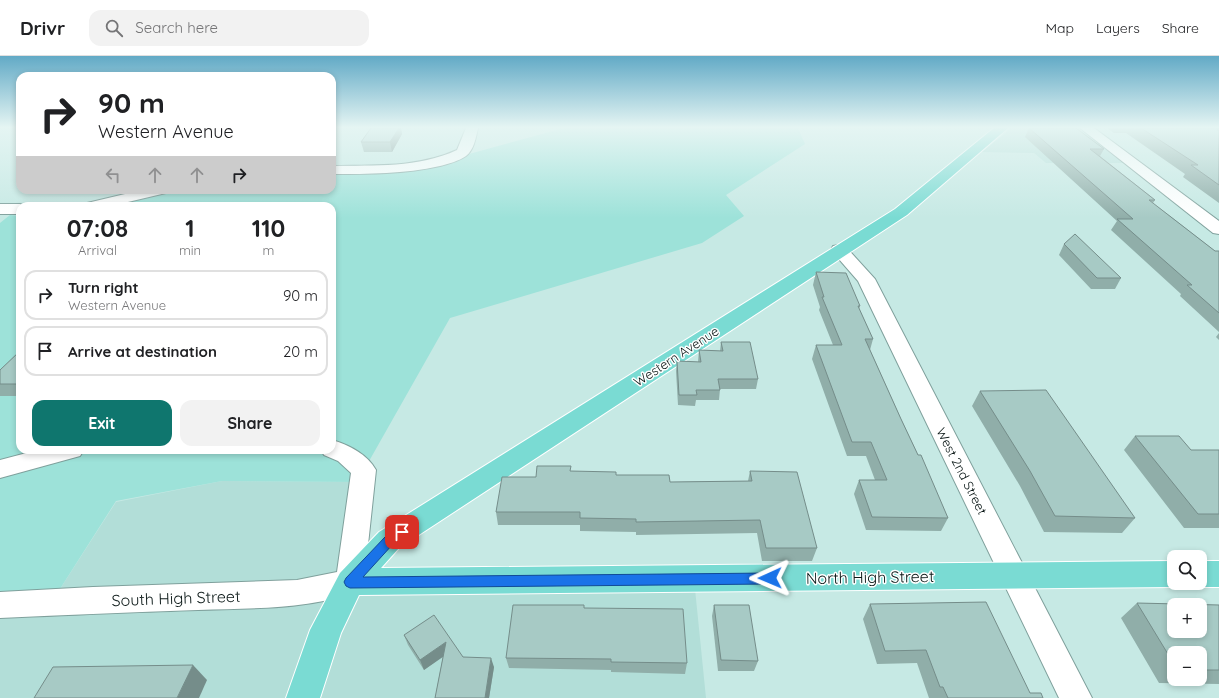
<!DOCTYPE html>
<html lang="en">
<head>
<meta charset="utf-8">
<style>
  :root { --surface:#fff; --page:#f2f2f2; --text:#202124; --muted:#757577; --line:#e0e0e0; --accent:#0f766e }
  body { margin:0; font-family:Quicksand,sans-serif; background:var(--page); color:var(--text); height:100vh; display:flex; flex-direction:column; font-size:15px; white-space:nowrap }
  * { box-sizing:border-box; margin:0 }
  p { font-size:13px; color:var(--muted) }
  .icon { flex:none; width:22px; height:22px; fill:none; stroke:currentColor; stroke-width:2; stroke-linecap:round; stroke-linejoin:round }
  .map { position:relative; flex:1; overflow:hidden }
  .sheet { position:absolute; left:16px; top:146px; width:320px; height:252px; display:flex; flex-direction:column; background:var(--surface); border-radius:12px; box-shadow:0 2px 6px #0003 }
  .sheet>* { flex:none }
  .hud { position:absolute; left:16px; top:16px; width:320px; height:122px; border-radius:12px; box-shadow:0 2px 6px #0003; background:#fff; color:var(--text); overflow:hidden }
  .fabs { position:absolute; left:1167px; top:494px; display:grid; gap:8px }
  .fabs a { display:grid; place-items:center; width:40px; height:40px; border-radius:8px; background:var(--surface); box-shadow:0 2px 6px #0003; font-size:20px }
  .pin { position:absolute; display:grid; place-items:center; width:34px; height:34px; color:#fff; margin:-17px; border-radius:8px; box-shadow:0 2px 6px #0006 }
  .me { position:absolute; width:44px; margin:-22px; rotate:269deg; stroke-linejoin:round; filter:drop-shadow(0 0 3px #0008) }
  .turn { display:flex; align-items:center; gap:14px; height:84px; padding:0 16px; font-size:18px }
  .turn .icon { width:52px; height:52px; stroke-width:2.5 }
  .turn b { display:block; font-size:28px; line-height:34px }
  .lanes { display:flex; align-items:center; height:38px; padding:0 16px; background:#0003; justify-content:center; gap:20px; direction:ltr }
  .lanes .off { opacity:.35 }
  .eta { display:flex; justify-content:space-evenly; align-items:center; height:68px; text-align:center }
  .eta b { font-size:24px; font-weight:700; line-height:28px }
  .cta { display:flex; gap:8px; margin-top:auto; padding:8px 16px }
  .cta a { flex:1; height:46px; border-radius:12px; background:var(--accent); color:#fff; font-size:16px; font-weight:700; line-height:46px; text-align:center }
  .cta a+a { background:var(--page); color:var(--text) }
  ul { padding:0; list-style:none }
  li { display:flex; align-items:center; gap:12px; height:50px; margin:0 8px 6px; padding:0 8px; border:2px solid var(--line); border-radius:12px }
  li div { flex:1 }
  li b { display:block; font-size:15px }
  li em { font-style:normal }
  header { display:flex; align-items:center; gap:24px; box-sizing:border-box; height:56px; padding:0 20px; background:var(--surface); border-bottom:1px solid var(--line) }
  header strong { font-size:19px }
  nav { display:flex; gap:22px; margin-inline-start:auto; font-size:14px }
  .search { width:280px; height:36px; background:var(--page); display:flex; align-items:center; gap:10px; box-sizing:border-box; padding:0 14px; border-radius:12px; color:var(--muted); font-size:15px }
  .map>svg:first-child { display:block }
  .built { fill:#b2ded8 }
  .green { fill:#9de2d9 }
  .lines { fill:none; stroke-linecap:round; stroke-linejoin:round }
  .minor-casing { stroke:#7fa09c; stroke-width:2 }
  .tertiary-casing { stroke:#7fa09c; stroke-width:2 }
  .primary-casing { stroke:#fff; stroke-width:2 }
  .minor { fill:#fff; fill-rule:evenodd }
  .tertiary { fill:#fff; fill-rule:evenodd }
  .primary { fill:#7adbd3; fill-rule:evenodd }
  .wall { fill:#90aea9; fill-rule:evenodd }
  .shaded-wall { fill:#758d8a }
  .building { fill:#a7cac5; stroke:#758d8a; fill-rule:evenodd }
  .route { fill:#1a73e8; stroke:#114b97 }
  .labels { text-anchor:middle; stroke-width:3; stroke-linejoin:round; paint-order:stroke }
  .street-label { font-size:13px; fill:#0a1716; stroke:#fff }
  .near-street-label { font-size:16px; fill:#0a1716; stroke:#fff }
</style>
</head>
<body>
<header>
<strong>Drivr</strong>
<div class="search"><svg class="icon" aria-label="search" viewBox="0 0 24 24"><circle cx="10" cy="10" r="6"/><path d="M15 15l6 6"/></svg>Search here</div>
<nav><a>Map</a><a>Layers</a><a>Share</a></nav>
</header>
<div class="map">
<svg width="1219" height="642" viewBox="0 0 1219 642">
  <rect width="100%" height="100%" fill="#c6e9e4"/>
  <g class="built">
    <polygon points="1012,72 1080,72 1126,107 1046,107 1034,97 982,96"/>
    <polygon points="222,425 361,426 350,526 694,523 706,642 0,642 0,549 51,547 116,446"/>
  </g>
  <polygon class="green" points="564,72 798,72 805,88 726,139 744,160 702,187 450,262 364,414 361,426 222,425 116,445 51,547 0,549 0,167 10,159 20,160 20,394 332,394 332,150 92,150 161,134 332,134 332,114 447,104"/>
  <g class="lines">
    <defs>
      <g id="minor">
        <path d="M 466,72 L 478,72 C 476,81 474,94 466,100 C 459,105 448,108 440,110 C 404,118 369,118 332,118 L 332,110 C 375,109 418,112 457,94 Z"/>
        <polygon points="142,134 168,134 166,137 111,150 84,150 87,147"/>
        <polygon points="0,148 20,148 25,150 20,150 20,158 0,158"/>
        <polygon points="839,189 845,190 875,223 1092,642 1059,642 858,225 831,194 833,190"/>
        <path d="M 332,384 C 349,389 367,398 376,414 L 364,526 L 360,535 C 308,554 252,552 198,554 C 132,556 66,559 0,562 L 0,536 L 93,531 L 297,524 L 337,516 L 351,417 L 338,405 L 324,399 L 321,394 L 332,394 Z"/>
        <polygon points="38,394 84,394 80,400 0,422 0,404"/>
      </g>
      <polygon id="tertiary" points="1080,72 1094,72 1219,165 1219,178 1213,177"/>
      <g id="primary">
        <polygon points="994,72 1008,72 907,159 399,492 381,512 1174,505 1174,527 1184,527 1174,531 359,539 341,577 320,642 286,642 310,574 340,517 379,476 895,153"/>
        <polygon points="1200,505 1219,505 1219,531 1200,531 1190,527 1200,527"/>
      </g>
    </defs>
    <use href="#minor" class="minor-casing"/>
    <use href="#tertiary" class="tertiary-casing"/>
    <use href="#primary" class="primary-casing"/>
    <use href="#minor" class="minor"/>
    <use href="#tertiary" class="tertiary"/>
    <use href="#primary" class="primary"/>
  </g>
  <g class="wall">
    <polygon points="371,72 401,72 402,78 392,96 364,96 361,86"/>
    <polygon points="1029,72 1076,72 1104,93 1100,100 1155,144 1153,147 1215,195 1219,195 1219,276 1180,240 1181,238 1111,174 1117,165 1025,81"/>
    <polygon points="1107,72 1219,72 1219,147 1183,121 1185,118 1126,77 1114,77"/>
    <polygon points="1064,188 1121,222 1115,233 1091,233 1059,199"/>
    <polygon points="816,216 860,250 859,253 873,283 870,294 901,363 948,462 941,475 866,474 854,438 859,424 875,424 866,400 847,400 812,303 816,289 833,289 819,254 820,251 813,229"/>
    <polygon points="1219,277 1219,284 1216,281"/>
    <polygon points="721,286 758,323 756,333 720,333 719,344 696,344 695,350 678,349 676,315 677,305 698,306 699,294 720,295"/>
    <polygon points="20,295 20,340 0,340 0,314"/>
    <polygon points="980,335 1135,462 1122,477 1044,476 1020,430 972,350"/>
    <polygon points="1135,380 1191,394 1219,394 1219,472 1184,472 1124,394"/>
    <polygon points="571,415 616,419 670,426 748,425 750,415 817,492 812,505 762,505 757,477 636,479 636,476 580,475 580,469 498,469 496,456 536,421"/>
    <path d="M 1137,547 L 1219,549 L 1219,628 L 1159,627 L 1121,562 ZM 1174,597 L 1200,597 L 1200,623 L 1174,623 Z"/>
    <polygon points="870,548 1030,637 1043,642 929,642 917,607 877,608 863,563"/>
    <polygon points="714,549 758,605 754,615 718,615 712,560"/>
    <polygon points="584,552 687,607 685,618 611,616 611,614 509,612 506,602"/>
    <polygon points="404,579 463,601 494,611 489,642 435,642 443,600 424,614 408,589"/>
  </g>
  <g class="shaded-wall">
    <polygon points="399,72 401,72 402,78 392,96 390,86"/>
    <polygon points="446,586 450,596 424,614 420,604"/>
    <polygon points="491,602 494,611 489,642 485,642"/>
    <polygon points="193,609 207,624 199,642 177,642"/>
  </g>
  <g class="building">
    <polygon points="371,72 399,72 390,86 361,86"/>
    <polygon points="1029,72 1076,72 1104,93 1090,93 1155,144 1149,144 1215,195 1219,195 1219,257 1187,229 1192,229 1117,163 1133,163"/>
    <polygon points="1141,72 1219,72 1219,74 1217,74 1219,75 1219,129 1191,109 1198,109"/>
    <polygon points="1075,178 1121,222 1097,222 1064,188"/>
    <polygon points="816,216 846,217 860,250 858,250 873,283 865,283 901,363 918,399 921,399 948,462 872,461 859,424 887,424 871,386 852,386 816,289 842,289 822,241 824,241"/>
    <polygon points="721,286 750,286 758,323 718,323 720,334 696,334 697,339 679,339 677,305 701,306 699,294 723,295"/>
    <polygon points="20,295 20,328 0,328 0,314"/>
    <polygon points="1046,334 1135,462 1055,460 1030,415 980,335"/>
    <polygon points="1135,380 1179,380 1191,394 1219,394 1219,458 1198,458"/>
    <polygon points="537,410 571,410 570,415 616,416 616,419 669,419 670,426 752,425 750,415 797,416 817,492 766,492 760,464 636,466 636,463 580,462 580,456 496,456 502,421 536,421"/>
    <polygon points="986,546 1030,637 1041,637 1043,642 948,642 943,631 940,631 926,594 885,595 870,548"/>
    <path d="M 1137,547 L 1219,549 L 1219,614 L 1200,614 L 1200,597 L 1174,597 L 1174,608 ZM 1174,549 L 1200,549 L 1200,575 L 1174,575 Z"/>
    <polygon points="513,549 584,549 584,552 683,553 687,607 611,606 611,603 506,602"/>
    <polygon points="714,549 749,549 758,605 721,604"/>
    <polygon points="434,559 463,601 491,602 485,642 435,642 446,586 420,604 404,579"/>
    <polygon points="193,609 177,642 34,642 53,611"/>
  </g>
  <linearGradient id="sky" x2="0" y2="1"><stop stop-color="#62aac6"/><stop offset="0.44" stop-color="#e5f5f3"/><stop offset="1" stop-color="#e5f5f3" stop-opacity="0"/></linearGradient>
  <rect width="1219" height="162" fill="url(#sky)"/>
  <polygon class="route" points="402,472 406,473 407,476 406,480 393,488 363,521 770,517 774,518 776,522 774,526 770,528 350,532 346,530 344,526 346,522 385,481"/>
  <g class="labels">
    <g class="street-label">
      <text transform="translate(676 300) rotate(-33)" y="5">Western Avenue</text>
      <text transform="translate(962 415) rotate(63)" y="5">West 2nd Street</text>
    </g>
    <g class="near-street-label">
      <text transform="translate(870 521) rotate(-1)" y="6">North High Street</text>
      <text transform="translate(176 542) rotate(-2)" y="6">South High Street</text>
    </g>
  </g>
</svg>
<div class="fabs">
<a><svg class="icon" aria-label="search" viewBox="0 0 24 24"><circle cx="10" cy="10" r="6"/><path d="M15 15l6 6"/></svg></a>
<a>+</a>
<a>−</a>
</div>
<div class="pin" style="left:402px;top:476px;background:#d93025"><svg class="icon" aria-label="arrive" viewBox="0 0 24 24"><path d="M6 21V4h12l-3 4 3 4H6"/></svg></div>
<svg class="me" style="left:770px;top:522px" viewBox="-20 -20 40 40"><path d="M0-17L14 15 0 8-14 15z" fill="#1a73e8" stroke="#fff" stroke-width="4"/></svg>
<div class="hud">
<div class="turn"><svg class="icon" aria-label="right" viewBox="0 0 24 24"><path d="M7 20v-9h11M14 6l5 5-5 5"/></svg><div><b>90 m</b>Western Avenue</div></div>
<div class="lanes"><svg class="icon off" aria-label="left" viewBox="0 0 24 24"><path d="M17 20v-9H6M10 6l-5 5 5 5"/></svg><svg class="icon off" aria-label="ahead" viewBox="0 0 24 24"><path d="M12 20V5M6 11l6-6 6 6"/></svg><svg class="icon off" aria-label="ahead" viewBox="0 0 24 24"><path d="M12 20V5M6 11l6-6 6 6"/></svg><svg class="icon" aria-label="right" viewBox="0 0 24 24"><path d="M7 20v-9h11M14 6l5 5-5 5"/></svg></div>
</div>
<section class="sheet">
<div class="eta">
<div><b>07:08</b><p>Arrival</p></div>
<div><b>1</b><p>min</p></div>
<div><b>110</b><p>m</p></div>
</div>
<ul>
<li><svg class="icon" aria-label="right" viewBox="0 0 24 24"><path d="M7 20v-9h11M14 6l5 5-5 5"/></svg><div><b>Turn right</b><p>Western Avenue</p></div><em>90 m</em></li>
<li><svg class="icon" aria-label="arrive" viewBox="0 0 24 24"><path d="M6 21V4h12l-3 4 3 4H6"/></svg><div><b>Arrive at destination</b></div><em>20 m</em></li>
</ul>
<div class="cta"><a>Exit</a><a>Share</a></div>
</section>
</div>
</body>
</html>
